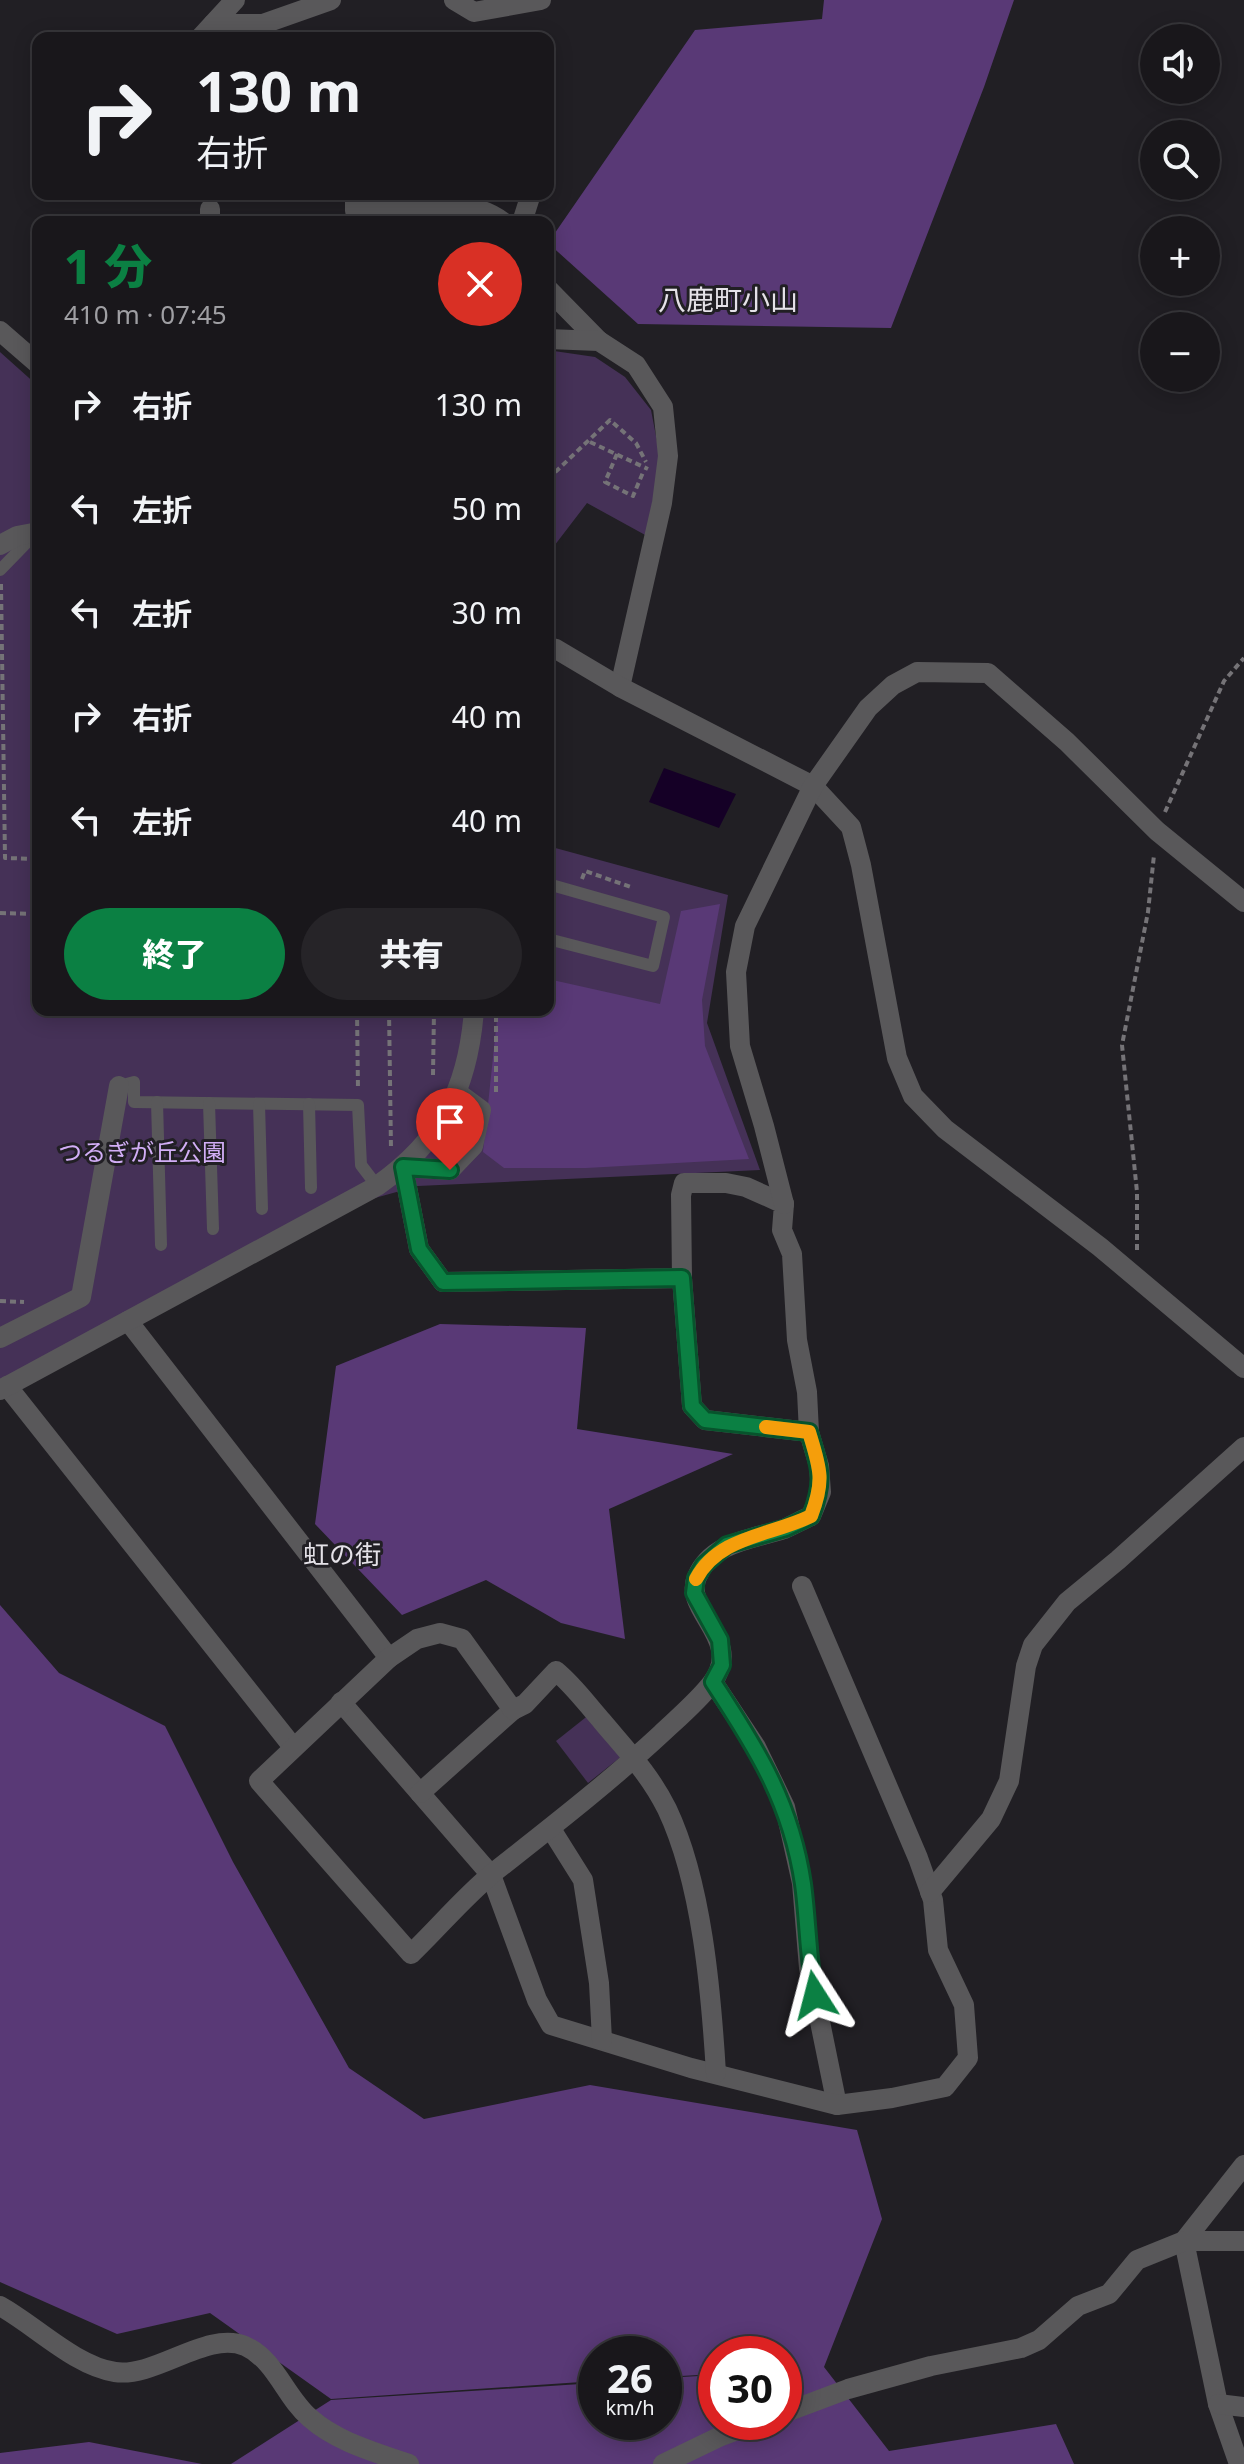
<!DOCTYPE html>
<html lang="ja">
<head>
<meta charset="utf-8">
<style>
  :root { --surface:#19171b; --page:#262428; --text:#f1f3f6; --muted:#9f9fa3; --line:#37363a; --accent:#0b8043 }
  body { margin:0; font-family:"Noto Sans","Noto Sans JP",sans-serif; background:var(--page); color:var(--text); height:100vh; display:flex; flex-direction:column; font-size:30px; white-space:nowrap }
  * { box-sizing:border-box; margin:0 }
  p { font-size:26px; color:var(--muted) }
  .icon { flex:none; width:44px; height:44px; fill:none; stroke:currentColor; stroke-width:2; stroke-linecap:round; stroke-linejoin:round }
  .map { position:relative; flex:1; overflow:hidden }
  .side { position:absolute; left:32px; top:216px; width:522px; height:800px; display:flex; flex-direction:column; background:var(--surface); border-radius:16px; box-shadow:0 4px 20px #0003,0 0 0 2px var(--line) }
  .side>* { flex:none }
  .hud { position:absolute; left:32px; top:32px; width:522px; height:168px; border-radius:16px; box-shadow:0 4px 20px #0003,0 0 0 2px var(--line); background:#19171b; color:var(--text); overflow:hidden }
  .fabs { position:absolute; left:1140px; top:24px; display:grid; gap:16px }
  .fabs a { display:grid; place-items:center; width:80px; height:80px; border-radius:50%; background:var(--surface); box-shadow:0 4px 20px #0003,0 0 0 2px var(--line); font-size:40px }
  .speed { position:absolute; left:578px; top:2336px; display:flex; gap:16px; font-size:40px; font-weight:700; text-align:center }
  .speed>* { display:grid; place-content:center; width:104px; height:104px; border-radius:50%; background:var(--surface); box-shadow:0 4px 20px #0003,0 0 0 2px var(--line); line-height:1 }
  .speed small { font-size:20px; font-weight:400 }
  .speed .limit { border:12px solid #d22; background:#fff; color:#111 }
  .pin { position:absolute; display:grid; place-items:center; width:68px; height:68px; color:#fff; margin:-82px -34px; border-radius:50% 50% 50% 0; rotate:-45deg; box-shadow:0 0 8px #0007 }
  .pin .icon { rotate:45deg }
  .me { position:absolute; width:88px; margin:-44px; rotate:351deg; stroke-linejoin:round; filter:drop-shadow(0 0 6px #0008) }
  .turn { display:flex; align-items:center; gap:28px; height:168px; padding:0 32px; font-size:36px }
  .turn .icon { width:104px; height:104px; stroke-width:2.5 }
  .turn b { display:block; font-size:56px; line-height:68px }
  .round { display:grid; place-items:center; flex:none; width:84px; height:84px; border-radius:42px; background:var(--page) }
  .head { display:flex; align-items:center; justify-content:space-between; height:136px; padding:0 32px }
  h1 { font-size:48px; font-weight:800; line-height:60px; color:var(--accent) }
  .cta { display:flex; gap:16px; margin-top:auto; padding:16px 32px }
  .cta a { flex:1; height:92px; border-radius:48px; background:var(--accent); color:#fff; font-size:32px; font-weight:800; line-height:92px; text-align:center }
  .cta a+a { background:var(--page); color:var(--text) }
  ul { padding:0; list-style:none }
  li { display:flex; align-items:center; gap:24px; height:104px; padding:0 32px }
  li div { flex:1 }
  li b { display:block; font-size:30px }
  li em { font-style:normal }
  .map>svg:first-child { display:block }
  .green { fill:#453157 }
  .forest { fill:#593976 }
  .water { fill:#150026 }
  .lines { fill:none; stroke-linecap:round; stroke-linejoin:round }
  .path { stroke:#757377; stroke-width:4; stroke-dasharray:6 4; stroke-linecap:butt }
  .service { stroke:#59585a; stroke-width:12 }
  .minor { stroke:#59585a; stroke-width:20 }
  .tertiary { stroke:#59585a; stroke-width:20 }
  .route-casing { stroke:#07532c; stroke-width:20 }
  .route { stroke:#0b8043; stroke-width:14 }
  .slow { stroke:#f59e0b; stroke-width:14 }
  .labels { text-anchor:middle; stroke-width:6; stroke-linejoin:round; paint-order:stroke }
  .park-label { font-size:24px; fill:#d2aef6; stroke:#211f24 }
  .neighbourhood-label { font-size:26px; fill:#e5e2e8; stroke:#211f24 }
  .quarter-label { font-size:28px; fill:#e5e2e8; stroke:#211f24 }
</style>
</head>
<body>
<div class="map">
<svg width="1244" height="2464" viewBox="0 0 1244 2464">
  <rect width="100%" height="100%" fill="#211f24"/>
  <g class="green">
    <polygon points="554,351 595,357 625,377 651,410 660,457 647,536 587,503 548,554 548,353"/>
    <polygon points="0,352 38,386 38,1010 548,1010 548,846 728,895 707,1023 760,1170 418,1186 375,1198 0,1383"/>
    <polygon points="590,1714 622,1756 588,1783 556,1741"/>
  </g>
  <g class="forest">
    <polygon points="824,0 1014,0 984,87 891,328 638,324 548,243 695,30 822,19"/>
    <polygon points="720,904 702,1000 705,1046 749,1159 586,1168 504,1168 483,1152 498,1010 548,1010 548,979 660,1004 681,911"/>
    <polygon points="440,1324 586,1328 577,1429 733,1454 609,1509 625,1639 561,1623 486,1580 402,1615 315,1524 336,1366"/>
    <polygon points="0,1605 59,1673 165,1726 233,1862 349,2068 424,2119 590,2085 857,2130 882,2219 824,2367 889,2451 1056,2424 1074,2464 231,2464 331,2400 596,2383 596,2422 664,2422 664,2378 716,2375 716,2422 784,2422 784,2354 716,2354 716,2374 664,2377 664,2354 596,2354 596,2381 331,2399 210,2313 117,2334 0,2282"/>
    <polygon points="89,2442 202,2464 0,2464 0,2453"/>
  </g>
  <polygon class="water" points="664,768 736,794 719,828 649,802"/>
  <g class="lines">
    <g class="path">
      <polyline points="548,369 553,365"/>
      <polyline points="590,442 648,469"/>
      <polyline points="617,454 605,482 633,496 644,470"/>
      <polyline points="548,479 610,420 636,443 646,462"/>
      <polyline points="1,584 5,858 38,859"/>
      <polyline points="1165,812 1224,681 1244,658"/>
      <polyline points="582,879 585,871 631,887 630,889"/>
      <polyline points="0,913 38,914"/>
      <polyline points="357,1010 358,1090"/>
      <polyline points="389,1010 391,1149"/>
      <polyline points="496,1016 496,1096"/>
      <polyline points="433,1075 434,1010"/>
      <polyline points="1137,1250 1137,1192 1122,1045 1148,912 1154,855"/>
      <polyline points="0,1301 24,1302"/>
    </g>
    <g class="service">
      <polyline points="0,570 34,535"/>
      <polyline points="548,884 664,917 653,966 548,939"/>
      <polyline points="119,1086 134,1082 134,1102 358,1105 361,1165 377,1186"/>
      <polyline points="157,1102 161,1245"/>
      <polyline points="209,1103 213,1229"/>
      <polyline points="259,1104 262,1209"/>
      <polyline points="309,1104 311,1188"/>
    </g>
    <g class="minor">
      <polyline points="454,0 474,12 541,0"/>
      <polyline points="213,24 263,24 331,0"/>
      <polyline points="200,38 235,0"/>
      <path d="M 355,194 L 355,211 C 401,208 464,192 503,222"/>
      <polyline points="210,222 210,209"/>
      <polyline points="522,222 531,194"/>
      <polyline points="548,289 599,341"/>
      <polyline points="458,1093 481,1110 473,1146 450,1170 403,1167 419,1249 443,1282 682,1278"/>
      <polyline points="128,1321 389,1658"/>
      <polyline points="0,1338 81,1297 119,1086"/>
      <polyline points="7,1386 293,1747"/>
      <polyline points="713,1682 756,1747 785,1807 802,1883 809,1968 837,2105"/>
      <polyline points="341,1702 491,1875 537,2000 551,2025 691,2068 837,2105 892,2098 945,2087 968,2058 964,2005 938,1950 933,1900 918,1858 802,1586"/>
      <polyline points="420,1793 513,1710"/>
      <polyline points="551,1829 583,1880 599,1983 602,2040"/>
      <polyline points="930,1892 991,1819 1009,1781 1026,1666 1033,1645 1067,1602 1118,1560 1244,1447"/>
      <path d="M 716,2073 C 711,1991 702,1883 667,1809 C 649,1773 626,1750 601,1720 C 586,1703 574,1686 556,1671 L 525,1704 L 513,1710 L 462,1639 L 440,1633 L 417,1639 L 389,1658 L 259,1781 L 411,1954 C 438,1928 464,1897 493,1873 C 550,1828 607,1784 661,1734 C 678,1718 698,1701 712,1683 C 745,1639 682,1611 697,1577 C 711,1542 753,1539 784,1529 C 793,1525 802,1520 811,1516 L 821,1492 L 819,1466 L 809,1432 L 807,1392 L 797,1340 L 792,1254 L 782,1230 L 784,1204 L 746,1187 L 726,1183 L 684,1183 L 681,1195 L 682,1278 L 692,1406 L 705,1420 L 809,1432"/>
      <polyline points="1184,2241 1218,2404 1239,2464"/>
      <polyline points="1184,2241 1244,2165"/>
      <path d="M 0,2306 C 36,2326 75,2366 115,2372 C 156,2378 207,2330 245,2346 C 276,2360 285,2397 310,2418 C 337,2442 375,2452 409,2464"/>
      <polyline points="1218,2404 1244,2407"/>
      <polyline points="784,2413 848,2389 931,2366 1021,2348 1039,2340 1078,2306 1109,2294 1137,2260 1184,2241 1244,2241"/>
      <polyline points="663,2464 721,2436 759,2422"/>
    </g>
    <g class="tertiary">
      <polyline points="0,331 38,364"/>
      <polyline points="548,339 599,341 636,365 663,407 668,456 662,503 620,687"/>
      <polyline points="0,545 17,536 38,532"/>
      <polyline points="548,647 556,649 620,687 813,786 851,827 861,865 897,1058 913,1096 945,1129 1100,1247 1244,1368"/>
      <polyline points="784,1204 764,1126 740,1046 736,972 745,926 813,786 868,708 893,685 917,672 988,673 1067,742 1157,831 1244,902"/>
      <path d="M 0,1390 L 377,1186 C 442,1140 468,1089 474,1010"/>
    </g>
  </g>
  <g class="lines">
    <defs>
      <path id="route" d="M 450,1170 L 403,1167 L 419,1249 L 443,1282 L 682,1278 L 692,1406 L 705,1420 L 809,1432 C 820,1468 825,1480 811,1516 L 786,1528 L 727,1545 L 704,1565 L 696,1578 L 694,1593 L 720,1640 L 722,1665 L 713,1682 C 757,1749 791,1803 803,1884 C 808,1921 808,1959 815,1995"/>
    </defs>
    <use href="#route" class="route-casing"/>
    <use href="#route" class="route"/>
    <path class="slow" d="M 696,1579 C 719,1536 770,1536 811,1516 C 825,1480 820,1468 809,1432 L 766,1427"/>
  </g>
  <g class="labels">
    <g class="park-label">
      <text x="142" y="1161">つるぎが丘公園</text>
    </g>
    <g class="neighbourhood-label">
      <text x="342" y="1564">虹の街</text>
    </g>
    <g class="quarter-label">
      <text x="728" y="310">八鹿町小山</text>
    </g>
  </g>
</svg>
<div class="fabs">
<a><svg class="icon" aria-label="sound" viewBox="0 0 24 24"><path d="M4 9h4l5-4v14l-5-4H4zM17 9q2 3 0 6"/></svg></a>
<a><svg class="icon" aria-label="search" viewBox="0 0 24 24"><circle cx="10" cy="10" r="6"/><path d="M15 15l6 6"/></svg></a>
<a>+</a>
<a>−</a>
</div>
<div class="speed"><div>26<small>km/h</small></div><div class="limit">30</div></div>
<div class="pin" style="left:450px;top:1170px;background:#d93025"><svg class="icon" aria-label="arrive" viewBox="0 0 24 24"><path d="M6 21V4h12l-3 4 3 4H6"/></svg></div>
<svg class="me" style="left:815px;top:1995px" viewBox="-20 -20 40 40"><path d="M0-17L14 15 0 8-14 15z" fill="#0b8043" stroke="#fff" stroke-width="4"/></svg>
<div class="hud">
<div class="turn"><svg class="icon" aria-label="right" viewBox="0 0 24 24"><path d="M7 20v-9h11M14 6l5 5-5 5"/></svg><div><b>130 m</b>右折</div></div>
</div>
<section class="side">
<div class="head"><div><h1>1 分</h1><p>410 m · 07:45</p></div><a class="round" style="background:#d93025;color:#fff"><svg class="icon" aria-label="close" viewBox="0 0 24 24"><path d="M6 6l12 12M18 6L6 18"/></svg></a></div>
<ul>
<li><svg class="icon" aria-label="right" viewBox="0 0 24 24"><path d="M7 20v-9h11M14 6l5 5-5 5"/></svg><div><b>右折</b></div><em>130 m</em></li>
<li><svg class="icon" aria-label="left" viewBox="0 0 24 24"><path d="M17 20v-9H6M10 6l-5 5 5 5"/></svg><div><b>左折</b></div><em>50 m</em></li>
<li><svg class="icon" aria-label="left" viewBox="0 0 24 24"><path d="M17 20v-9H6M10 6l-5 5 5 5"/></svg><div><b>左折</b></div><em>30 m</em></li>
<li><svg class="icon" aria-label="right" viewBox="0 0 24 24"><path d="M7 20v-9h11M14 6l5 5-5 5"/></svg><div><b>右折</b></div><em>40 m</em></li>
<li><svg class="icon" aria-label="left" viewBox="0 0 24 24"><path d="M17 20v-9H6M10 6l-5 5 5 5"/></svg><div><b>左折</b></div><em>40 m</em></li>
</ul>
<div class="cta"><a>終了</a><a>共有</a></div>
</section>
</div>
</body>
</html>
